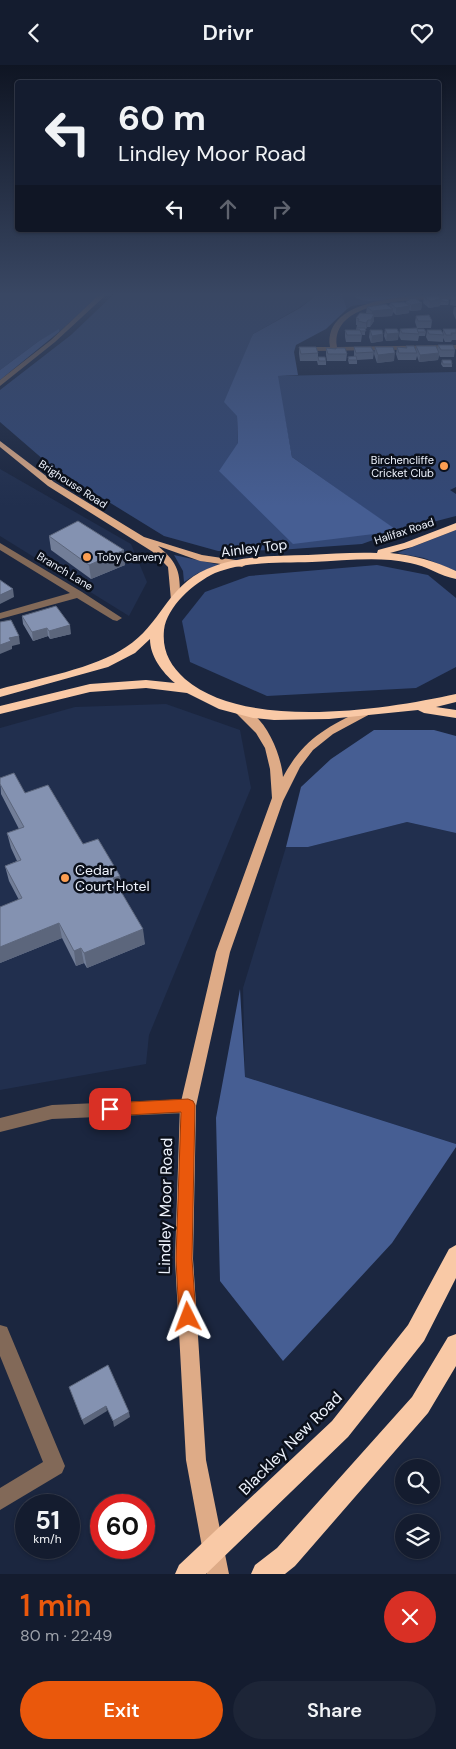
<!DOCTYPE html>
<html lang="en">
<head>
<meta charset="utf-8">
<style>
  :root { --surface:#141c2f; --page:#1d2537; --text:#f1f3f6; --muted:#9da1aa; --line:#333a4b; --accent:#ea580c }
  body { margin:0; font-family:"DM Sans",sans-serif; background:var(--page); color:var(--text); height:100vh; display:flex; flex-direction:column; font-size:19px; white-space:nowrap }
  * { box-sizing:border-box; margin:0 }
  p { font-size:16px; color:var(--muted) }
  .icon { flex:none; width:28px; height:28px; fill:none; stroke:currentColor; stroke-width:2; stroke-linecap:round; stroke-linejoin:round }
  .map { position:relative; height:1509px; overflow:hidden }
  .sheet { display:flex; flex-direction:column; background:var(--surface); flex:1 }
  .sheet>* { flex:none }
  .top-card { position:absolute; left:15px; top:15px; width:426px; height:152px; border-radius:5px; box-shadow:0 1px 4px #0004,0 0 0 1px var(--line); background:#141c2f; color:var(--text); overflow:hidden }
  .tools { position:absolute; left:395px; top:1394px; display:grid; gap:10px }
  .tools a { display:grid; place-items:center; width:45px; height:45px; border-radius:50%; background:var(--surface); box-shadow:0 1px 4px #0004,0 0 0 1px var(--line); font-size:25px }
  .speed { position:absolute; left:15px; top:1429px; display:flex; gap:10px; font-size:25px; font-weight:700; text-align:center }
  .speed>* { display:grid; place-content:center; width:65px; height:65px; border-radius:50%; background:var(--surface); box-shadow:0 1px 4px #0004,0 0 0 1px var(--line); line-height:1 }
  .speed small { font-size:12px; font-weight:400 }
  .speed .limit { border:8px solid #d22; background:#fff; color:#111 }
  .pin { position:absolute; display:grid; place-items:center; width:42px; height:42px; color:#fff; margin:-21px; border-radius:10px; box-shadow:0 2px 8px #0006 }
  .me { position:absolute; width:55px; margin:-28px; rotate:357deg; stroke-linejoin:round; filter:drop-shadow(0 0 4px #0008) }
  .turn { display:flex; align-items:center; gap:18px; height:105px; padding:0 20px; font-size:22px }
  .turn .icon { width:65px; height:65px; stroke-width:2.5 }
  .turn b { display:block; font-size:35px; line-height:42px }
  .lanes { display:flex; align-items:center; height:48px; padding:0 20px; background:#0003; justify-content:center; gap:25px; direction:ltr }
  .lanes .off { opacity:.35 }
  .round { display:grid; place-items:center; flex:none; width:52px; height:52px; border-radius:26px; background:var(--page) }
  .summary { display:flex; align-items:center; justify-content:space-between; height:85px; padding:0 20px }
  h1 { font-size:30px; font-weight:600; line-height:38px; color:var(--accent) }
  .action { display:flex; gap:10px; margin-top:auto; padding:10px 20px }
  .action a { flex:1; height:58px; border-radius:30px; background:var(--accent); color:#fff; font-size:20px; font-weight:600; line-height:58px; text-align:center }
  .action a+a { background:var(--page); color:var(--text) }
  header { display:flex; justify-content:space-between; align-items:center; height:65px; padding:0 20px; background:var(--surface); font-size:22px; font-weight:600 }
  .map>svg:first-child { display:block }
  .built { fill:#212f4e }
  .green { fill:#334876 }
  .forest { fill:#465e93 }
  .water { fill:#5a73aa }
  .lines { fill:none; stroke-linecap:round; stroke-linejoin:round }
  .street { fill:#826958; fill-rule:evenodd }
  .primary { fill:#deab87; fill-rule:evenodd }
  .highway { fill:#f9c9a6; fill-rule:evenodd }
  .wall { fill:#727e98 }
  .shaded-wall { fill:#5c667c }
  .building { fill:#8492b1; stroke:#5c667c }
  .route { fill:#ea580c; stroke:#983908 }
  .poi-dot { fill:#fc9e52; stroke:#0b101b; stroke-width:2 }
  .labels { text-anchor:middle; stroke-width:5; stroke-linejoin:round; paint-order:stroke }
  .far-poi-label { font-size:11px; fill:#eef3fd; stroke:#0b101b; text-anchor:end }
  .far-street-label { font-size:11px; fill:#eef3fd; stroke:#0b101b }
  .street-label { font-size:14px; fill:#eef3fd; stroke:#0b101b }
  .poi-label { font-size:14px; fill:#eef3fd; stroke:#0b101b; text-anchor:start }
  .near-street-label { font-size:16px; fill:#eef3fd; stroke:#0b101b }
</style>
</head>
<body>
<header><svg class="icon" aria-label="back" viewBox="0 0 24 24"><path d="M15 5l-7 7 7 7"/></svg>Drivr<svg class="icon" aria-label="heart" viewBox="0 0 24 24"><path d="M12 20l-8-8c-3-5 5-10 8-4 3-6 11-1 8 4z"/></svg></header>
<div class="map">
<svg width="456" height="1509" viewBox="0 0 456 1509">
  <rect width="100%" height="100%" fill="#1b263f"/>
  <g class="built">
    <polygon points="0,404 131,479 147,517 129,551 0,471"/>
    <polygon points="166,639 240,665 251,723 149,970 146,999 0,1025 0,663 75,642"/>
    <polygon points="407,757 456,768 456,1079 245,1012 243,923 286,782 308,782"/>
  </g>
  <g class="green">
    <polygon points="0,229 101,229 59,267 59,265 39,276 0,305"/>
    <polygon points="114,229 318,229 299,243 253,269 237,351 238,378 397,466 292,392 277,311 456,307 456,422 450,425 456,429 456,451 398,466 362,479 279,485 218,486 164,471 52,402 0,357 0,325 71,270"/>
    <polygon points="342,229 421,229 421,231 352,241 347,244"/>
    <polygon points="456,465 456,506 424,493 397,488"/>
    <polygon points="174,490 220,500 198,508 184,517 183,506"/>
    <polygon points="377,500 428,510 456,533 456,602 416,623 267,631 190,597 182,556 205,527 249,511"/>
  </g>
  <g class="forest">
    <polygon points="318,229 342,229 347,244 326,264 296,280 294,287 298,310 278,311 292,392 398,466 293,479 219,406 238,378 237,351 224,337 253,269 300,243"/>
    <polygon points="59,264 59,267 0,315 0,305 39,276"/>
    <polygon points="374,665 434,665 456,671 456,768 407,757 308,782 286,782 301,722 331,694"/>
    <polygon points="240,924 245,1012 456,1079 456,1082 392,1178 283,1296 220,1216 216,1053"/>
  </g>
  <path class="water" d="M 351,229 L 407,229 L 404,232 C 389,233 364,242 351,229 Z"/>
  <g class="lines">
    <g class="street">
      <polygon points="100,229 107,229 55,277 0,321 0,315 51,275"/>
      <path d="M 456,230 L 456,234 C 425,234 329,232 337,282 L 456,280 L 456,284 L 314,286 L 310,284 L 314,282 L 330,282 C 322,229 423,230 456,230 Z"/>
      <polygon points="0,478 82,527 122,553 117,556 113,555 77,533 0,554 0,548 70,528 0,485"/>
      <polygon points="188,1034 194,1036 196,1041 194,1046 188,1048 52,1054 0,1067 0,1053 52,1040"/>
      <polygon points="0,1260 7,1262 65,1401 62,1408 0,1445 0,1423 43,1397 0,1291"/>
    </g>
    <g class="primary">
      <path d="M 0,376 L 54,417 L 144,472 L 202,490 L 242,496 L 247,499 L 242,502 L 200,496 L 158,481 C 179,499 180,507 180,533 L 175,536 L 171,535 L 168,502 L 153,487 L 48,421 L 0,382 Z"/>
      <path d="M 240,642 C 265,649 281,689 283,712 C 303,675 325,663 362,645 L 370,645 L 372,648 L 333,669 L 313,685 L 300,702 L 283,736 L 230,887 L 196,1041 L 193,1194 L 206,1395 L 229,1509 L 207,1509 L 186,1395 L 175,1194 L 180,1041 L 216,887 L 272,733 L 270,704 L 265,683 L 256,668 L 234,646 Z"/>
    </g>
    <g class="highway">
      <path d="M 456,458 L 456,465 L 412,482 L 390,488 C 413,490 435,496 456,506 L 456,514 C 440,511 427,501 410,498 C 378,491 345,496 312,497 C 281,498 245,496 215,508 C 194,518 167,541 164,565 C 162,586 170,600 185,614 C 246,666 383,645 456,629 L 456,637 L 436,642 L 456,645 L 456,653 L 424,648 L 418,645 L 329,654 L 274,655 L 253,653 L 219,644 L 187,628 L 146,623 L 90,627 L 0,649 L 0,641 L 90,619 L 146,615 L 175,618 C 162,607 150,591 150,574 L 135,588 L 108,602 L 0,632 L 0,624 C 36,614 96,603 126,582 C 161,560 166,522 207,504 C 238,490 275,491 308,490 C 331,489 354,487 377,488 L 378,485 L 404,478 Z"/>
      <polygon points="456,1180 456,1213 424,1276 348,1372 206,1509 175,1509 179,1500 332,1356 408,1260 449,1184"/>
      <polygon points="456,1269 456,1301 428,1348 295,1501 285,1509 251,1509 255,1500 277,1483 412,1332 448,1272"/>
    </g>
  </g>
  <g class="wall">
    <polygon points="451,230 456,230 456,241 450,240"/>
    <polygon points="424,232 441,234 449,237 448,240 440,240 440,241 429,243 423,238"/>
    <polygon points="409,234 422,238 421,245 411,246 409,245 409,248 396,250 393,247 392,251 374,252 374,256 370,262 367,262 366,264 365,264 365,270 362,270 361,277 346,277 345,272 345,265 356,265 357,260 356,260 356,253 366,248 367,242 389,241 390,238 406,238 406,236 409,236"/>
    <polygon points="454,242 456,242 456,255 453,248"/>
    <polygon points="416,251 432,256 431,263 417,263 415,257"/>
    <polygon points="385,264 398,275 386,276 384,271"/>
    <polygon points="400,264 426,267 425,271 419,271 418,276 401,275 399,271"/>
    <polygon points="443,264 456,264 456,275 452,275 451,277 445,277 443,273 443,277 428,276 426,272 427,265 443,268"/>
    <polygon points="370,265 383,269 383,276 371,278 369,272"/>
    <polygon points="438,280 455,285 454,292 440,292 439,290 438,295 419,297 417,291 416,295 398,295 396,289 397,282 406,283 406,281 416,285 416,281 437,285"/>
    <polygon points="299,282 318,288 318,292 326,296 326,300 318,300 317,296 300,296 299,289"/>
    <polygon points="354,282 374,287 373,294 357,295 357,299 349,299 348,295 348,292 354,291"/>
    <polygon points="375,282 394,296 377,298 374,289"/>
    <polygon points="326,283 336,284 347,289 346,296 327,296 326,290"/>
    <polygon points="442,295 452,299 452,302 443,302 441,299"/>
    <polygon points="49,471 125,500 91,514 51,485"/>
    <polygon points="22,551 71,569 50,574 48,571 33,576 23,559"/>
    <polygon points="0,713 25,728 83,779 120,811 122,826 121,826 145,879 87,903 84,898 76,901 62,873 0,898 0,842 19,835 9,816 5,801 17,796 11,783 7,768 19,764 1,729"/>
  </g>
  <g class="shaded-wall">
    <polygon points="441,234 440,241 429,243 430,236"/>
    <polygon points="422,238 421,245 411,246 411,240"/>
    <polygon points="410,241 409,248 396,250 396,243"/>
    <polygon points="393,244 392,251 374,252 374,256 370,262 372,246"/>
    <polygon points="368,255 367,262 366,264 366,258"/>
    <polygon points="399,268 398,275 386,276 387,269"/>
    <polygon points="383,269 383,276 371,278 372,271"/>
    <polygon points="395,288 394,296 377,298 378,290"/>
    <polygon points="439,288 438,295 419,297 420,290"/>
    <polygon points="124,485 125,500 91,514 89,500"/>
    <polygon points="13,524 14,532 0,539 0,530"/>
    <polygon points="70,560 71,569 50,574 49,566"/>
    <polygon points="47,563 48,571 33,576 32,567"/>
    <polygon points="19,571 20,579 12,581 12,584 0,589 0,580 9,573"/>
    <polygon points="120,811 122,826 115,829 113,813"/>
    <polygon points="59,858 62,873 0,898 0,882"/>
    <polygon points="143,864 145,879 87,903 84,888"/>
    <polygon points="81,883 84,898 76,901 74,886"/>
    <polygon points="106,1341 107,1346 84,1360 82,1355"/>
    <polygon points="129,1347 130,1352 114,1362 113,1356"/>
  </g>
  <g class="building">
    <rect x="451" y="230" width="5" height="4"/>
    <polygon points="436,231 441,234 430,236 424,232 430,232"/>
    <polygon points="415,233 422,238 411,240 406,236 410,235 409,234"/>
    <polygon points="442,233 449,234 448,237 441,236"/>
    <polygon points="404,237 410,241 396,243 390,238"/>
    <polygon points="386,239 393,244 372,246 367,242"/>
    <polygon points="360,248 374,249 371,255 368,255 366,258 358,256 359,254 356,253"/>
    <polygon points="429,250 432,256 418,256 416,251"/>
    <polygon points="357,263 365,263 366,266 360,266 360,265 357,265"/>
    <polygon points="417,263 419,269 402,268 400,264"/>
    <polygon points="385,264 397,264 399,268 387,269"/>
    <polygon points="417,264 424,264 426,267 418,267"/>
    <polygon points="443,264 456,264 456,268 451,268 452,270 446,270"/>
    <polygon points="345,265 360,265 362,270 347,270"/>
    <polygon points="370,265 382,265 383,269 372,271"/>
    <polygon points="427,265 441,265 444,270 429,269"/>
    <polygon points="438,280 453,280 455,285 441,285"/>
    <polygon points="406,281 414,281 417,288 399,288 397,282 407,283"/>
    <polygon points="416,281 436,281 439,288 420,290"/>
    <polygon points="299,282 316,282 318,288 301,289"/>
    <polygon points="354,282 371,282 374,287 356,288"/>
    <polygon points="375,282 393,282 395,288 378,290"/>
    <polygon points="326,283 336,284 336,283 345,283 347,289 328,289"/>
    <polygon points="356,291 357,295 349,295 348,292"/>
    <polygon points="318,292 325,292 326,296 319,296"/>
    <polygon points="442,295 451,295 452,299 443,299"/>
    <polygon points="78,456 124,485 89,500 49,471"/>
    <polygon points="0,515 13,524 0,530"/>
    <polygon points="56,541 70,560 49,566 47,563 32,567 22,551"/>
    <polygon points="11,555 19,571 9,573 11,576 0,580 0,557"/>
    <polygon points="14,708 25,728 48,720 83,779 98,774 120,811 113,813 143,864 84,888 81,883 74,886 59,858 0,882 0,842 22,833 5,801 21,795 7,768 24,762 0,719 0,713"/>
    <polygon points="108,1300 129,1347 113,1356 106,1341 82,1355 69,1322"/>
  </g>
  <linearGradient id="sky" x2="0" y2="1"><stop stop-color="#0f1523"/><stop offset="0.52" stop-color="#394763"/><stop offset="1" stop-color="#394763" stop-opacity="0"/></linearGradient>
  <rect width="456" height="441" fill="url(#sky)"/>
  <polygon class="route" points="188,1034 193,1036 195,1040 192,1194 196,1252 194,1258 188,1260 182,1258 179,1252 176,1194 181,1047 110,1051 105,1049 103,1044 105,1040 110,1038"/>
  <g class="poi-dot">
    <circle cx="444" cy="401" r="5"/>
    <circle cx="87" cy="492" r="5"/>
    <circle cx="65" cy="813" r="5"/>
  </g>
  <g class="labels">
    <g class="far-poi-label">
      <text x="434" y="399">Birchencliffe<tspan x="434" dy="13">Cricket Club</tspan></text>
      <text x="97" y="496" text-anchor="start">Toby Carvery</text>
    </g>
    <g class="far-street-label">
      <text transform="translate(73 419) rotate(33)" y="4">Brighouse Road</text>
      <text transform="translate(404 466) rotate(-18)" y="4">Halifax Road</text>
      <text transform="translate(65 506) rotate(31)" y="4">Branch Lane</text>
    </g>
    <g class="street-label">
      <text transform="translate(254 483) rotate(-7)" y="5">Ainley Top</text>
    </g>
    <g class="poi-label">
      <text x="75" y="810">Cedar<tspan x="75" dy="16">Court Hotel</tspan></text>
    </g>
    <g class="near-street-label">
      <text transform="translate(165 1141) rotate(-89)" y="6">Lindley Moor Road</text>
      <text transform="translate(290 1378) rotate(-45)" y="6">Blackley New Road</text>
    </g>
  </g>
</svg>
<div class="tools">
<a><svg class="icon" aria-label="search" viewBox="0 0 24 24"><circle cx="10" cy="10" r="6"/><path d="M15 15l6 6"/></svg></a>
<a><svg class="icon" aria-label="layers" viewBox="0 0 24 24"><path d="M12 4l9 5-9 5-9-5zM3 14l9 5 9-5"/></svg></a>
</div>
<div class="speed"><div>51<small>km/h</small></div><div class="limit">60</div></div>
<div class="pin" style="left:110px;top:1044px;background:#d93025"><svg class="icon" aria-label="arrive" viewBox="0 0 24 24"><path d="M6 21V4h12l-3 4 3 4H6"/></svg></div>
<svg class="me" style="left:188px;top:1252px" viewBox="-20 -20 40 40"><path d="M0-17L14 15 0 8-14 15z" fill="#ea580c" stroke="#fff" stroke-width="4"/></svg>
<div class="top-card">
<div class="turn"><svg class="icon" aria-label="left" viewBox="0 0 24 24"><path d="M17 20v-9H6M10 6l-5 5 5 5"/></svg><div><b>60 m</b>Lindley Moor Road</div></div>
<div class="lanes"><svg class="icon" aria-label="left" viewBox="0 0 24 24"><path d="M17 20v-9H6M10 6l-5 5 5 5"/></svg><svg class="icon off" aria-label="ahead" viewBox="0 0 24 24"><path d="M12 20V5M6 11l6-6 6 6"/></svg><svg class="icon off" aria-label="right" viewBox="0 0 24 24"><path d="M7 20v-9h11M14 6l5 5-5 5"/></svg></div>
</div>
</div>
<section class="sheet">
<div class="summary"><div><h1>1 min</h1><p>80 m · 22:49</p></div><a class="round" style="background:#d93025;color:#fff"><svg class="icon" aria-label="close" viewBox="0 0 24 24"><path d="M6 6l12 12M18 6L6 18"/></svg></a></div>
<div class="action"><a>Exit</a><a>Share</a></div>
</section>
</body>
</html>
